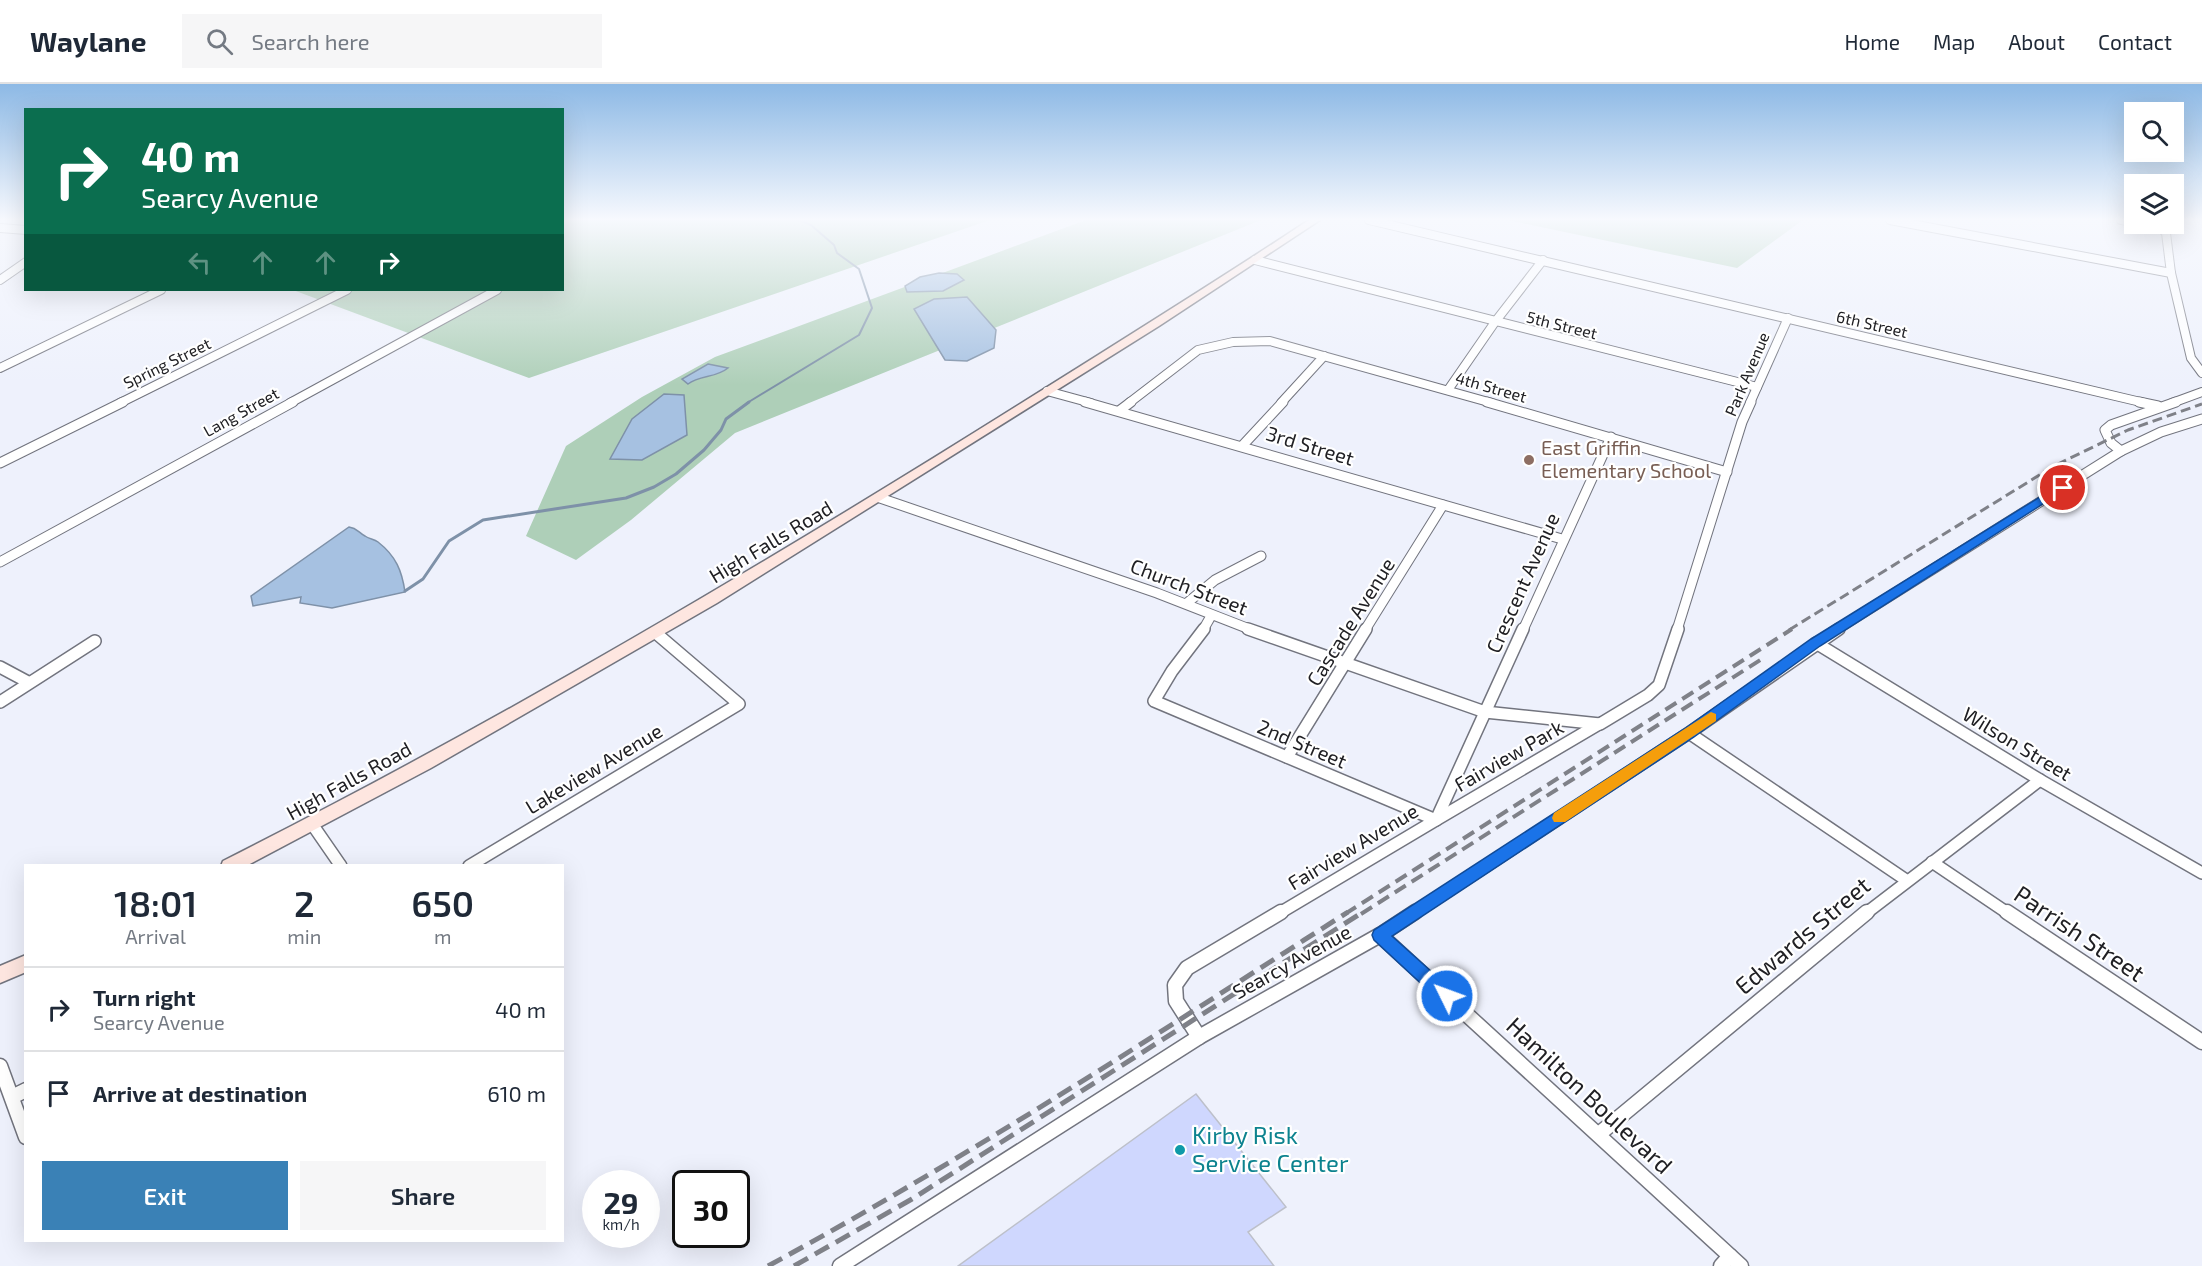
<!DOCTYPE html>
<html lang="en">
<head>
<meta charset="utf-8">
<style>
  :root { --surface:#fff; --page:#f6f6f7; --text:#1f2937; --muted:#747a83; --line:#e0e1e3; --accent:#3a81b6 }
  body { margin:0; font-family:"Exo 2",sans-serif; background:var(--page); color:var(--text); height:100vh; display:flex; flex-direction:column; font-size:22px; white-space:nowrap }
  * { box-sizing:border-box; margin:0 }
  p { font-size:20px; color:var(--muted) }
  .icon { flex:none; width:33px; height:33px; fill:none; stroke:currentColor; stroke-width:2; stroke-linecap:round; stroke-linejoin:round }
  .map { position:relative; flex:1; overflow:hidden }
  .drawer { position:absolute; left:24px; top:780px; width:540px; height:378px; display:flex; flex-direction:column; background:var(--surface); border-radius:0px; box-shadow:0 6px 24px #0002 }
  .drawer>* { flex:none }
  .hud { position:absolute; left:24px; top:24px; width:540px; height:183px; border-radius:0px; box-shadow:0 6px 24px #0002; background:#0b6e4f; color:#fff; overflow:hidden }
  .fabs { position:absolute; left:2124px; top:18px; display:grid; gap:12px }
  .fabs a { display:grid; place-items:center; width:60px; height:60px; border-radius:0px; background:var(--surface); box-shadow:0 6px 24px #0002; font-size:30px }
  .speed { position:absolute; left:582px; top:1086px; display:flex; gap:12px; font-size:30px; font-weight:700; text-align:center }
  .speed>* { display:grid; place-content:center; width:78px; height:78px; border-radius:50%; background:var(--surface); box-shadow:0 6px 24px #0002; line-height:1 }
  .speed small { font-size:15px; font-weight:400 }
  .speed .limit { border:3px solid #111; border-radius:9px; background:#fff; color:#111 }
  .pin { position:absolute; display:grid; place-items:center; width:51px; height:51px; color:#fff; margin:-26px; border:3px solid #fff; border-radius:50%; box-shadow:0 2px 6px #0007 }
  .me { position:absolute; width:66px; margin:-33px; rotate:312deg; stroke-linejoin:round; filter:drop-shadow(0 0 4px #0008) }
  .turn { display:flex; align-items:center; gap:21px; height:126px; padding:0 18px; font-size:27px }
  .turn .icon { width:78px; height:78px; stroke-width:2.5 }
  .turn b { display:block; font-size:42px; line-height:51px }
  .lanes { display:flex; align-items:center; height:57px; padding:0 18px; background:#0003; justify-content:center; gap:30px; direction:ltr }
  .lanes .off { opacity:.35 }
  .eta { display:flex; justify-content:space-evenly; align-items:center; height:102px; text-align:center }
  .eta b { font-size:36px; font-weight:600; line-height:42px }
  .primary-button { display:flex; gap:12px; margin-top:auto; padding:12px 18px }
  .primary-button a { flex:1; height:69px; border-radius:0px; background:var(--accent); color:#fff; font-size:24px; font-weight:600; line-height:69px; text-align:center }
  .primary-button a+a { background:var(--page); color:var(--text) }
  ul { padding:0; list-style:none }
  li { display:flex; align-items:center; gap:18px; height:84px; padding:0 18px; border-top:2px solid var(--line) }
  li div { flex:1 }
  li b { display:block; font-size:22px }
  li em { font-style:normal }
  header { display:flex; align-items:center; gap:36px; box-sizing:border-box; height:84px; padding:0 30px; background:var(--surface); border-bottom:2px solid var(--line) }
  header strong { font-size:28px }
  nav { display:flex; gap:33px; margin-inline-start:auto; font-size:21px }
  .search { width:420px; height:54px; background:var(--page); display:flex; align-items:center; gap:15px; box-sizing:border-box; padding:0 21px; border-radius:0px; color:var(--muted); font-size:22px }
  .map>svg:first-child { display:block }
  .green { fill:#aecfb8 }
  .water { fill:#a6c1e1; stroke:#7e91a8; stroke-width:1.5 }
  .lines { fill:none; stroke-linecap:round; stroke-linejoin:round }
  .stream-far1 { stroke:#7e91a8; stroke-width:2 }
  .stream { stroke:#7e91a8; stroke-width:3 }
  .building { fill:#cfd7fe; stroke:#bdc0ca; stroke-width:1.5 }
  .street-far3-casing { stroke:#72747e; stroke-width:10 }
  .street-far2-casing { stroke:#72747e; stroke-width:11 }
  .street-far1-casing { stroke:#72747e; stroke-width:14 }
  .street-casing { stroke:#72747e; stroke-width:17 }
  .secondary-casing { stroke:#72747e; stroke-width:3 }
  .street-far3 { stroke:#fff; stroke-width:8 }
  .street-far2 { stroke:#fff; stroke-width:9 }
  .street-far1 { stroke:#fff; stroke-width:11 }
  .street { stroke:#fff; stroke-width:14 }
  .secondary { fill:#fee6e0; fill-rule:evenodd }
  .rail-far2 { stroke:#7f8188; stroke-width:3; stroke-dasharray:10 5; stroke-linecap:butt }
  .rail-far1 { stroke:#7f8188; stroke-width:4; stroke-dasharray:13 7; stroke-linecap:butt }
  .rail { stroke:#7f8188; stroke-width:5; stroke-dasharray:16 8; stroke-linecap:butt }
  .route { fill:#1a73e8; stroke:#114b97; stroke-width:1.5 }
  .slow { fill:#f59e0b }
  .education-dot { fill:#8d6e63; stroke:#fff; stroke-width:2 }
  .culture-dot { fill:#0f9aa8; stroke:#fff; stroke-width:2 }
  .labels { text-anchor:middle; stroke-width:4.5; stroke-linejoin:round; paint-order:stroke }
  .far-street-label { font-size:16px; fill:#202024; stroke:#fff }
  .street-label { font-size:20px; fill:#202024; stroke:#fff }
  .education-label { font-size:20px; fill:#785e54; stroke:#fff; text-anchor:start }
  .near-street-label { font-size:24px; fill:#202024; stroke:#fff }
  .near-culture-label { font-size:24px; fill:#0d838f; stroke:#fff; text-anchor:start }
</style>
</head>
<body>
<header>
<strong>Waylane</strong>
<div class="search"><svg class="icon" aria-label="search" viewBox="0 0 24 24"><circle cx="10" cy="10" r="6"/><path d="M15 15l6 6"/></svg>Search here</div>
<nav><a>Home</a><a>Map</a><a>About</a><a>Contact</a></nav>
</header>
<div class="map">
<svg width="2202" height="1182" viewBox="0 0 2202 1182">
  <rect width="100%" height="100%" fill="#eef1fc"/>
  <g class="green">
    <polygon points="563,136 990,136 529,294 293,206 562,206"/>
    <polygon points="1086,136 1261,136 735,349 631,436 576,476 526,452 566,362 642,313 715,273"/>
    <polygon points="1507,136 1803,136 1737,184"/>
  </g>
  <g class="water">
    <polygon points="939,189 957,190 964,196 943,207 907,208 905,202 920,193"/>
    <polygon points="967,213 996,246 994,264 967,277 945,276 914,225 934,215"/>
    <path d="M 708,280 L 728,284 C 716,294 700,291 688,300 L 682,295 Z"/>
    <polygon points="664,310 684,311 687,351 642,376 610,375 632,335"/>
    <path d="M 349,443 C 357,444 358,448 365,452 C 369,455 374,455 378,458 C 396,472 402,487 405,508 L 332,524 L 300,519 L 301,513 L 253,522 L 251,512 Z"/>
  </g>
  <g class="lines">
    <polyline class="stream-far1" points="747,319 859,251 872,224 859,185 837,169 834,161 811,141 799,136"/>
    <polyline class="stream" points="405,507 423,495 449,457 483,436 626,414 654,403 676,390 704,366 721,346 726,335 749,318"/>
  </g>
  <polygon class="building" points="1196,1010 1286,1123 1248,1148 1274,1182 958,1182"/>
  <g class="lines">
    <defs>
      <g id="street-far3">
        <polyline points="1369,136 2145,319"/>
        <polyline points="1890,136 2171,189"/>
        <polyline points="2121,136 2134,138"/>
        <polyline points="2141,140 2160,143 2166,149 2171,189 2191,274 2202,289"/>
        <polyline points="0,144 26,146"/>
        <polyline points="1255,176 1757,303"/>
        <polyline points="0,196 26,178"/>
        <polyline points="0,284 161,206"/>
        <polyline points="1448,306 1495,238 1543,176"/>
        <polyline points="1047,307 1091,319"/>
        <polyline points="120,319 347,206"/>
        <polyline points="290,319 497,206"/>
        <polyline points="1129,319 1198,266 1233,258 1270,257 1492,319"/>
        <polyline points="1281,319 1324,272"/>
        <polyline points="1750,319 1788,234"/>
        <polyline points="2172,319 2202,308"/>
      </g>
      <g id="street-far2">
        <polyline points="1085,318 1562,455"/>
        <polyline points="1487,318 1727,388"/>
        <polyline points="2139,318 2158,322"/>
        <polyline points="1119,327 1131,318"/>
        <polyline points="1243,361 1283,318"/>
        <polyline points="2121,367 2111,359 2105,346 2111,341 2176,318"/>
        <polyline points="0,379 123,318"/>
        <polyline points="880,414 1157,509 1252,546"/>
        <polyline points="0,478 293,318"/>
        <polyline points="1187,519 1215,496 1261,472"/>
        <polyline points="1203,546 1211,532"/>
        <polyline points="1365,546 1443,421"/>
        <polyline points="1523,546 1611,353"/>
        <polyline points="1677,546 1742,338 1751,318"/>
        <polyline points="1836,546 2121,367 2161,348 2202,335"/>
      </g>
      <g id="street-far1">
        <polyline points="1204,545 1172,587 1154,617 1436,736 1599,640"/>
        <polyline points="1248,545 1485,628 1600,640 1648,611 1659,601 1678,545"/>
        <polyline points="1816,559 2040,696 2202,789"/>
        <polyline points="0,583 28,598"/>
        <polyline points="0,618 95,557"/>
        <polyline points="1689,649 1906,796"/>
        <polyline points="1287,673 1366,545"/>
        <polyline points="312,740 341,782"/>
        <polyline points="1932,778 2009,830"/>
        <polyline points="469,782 739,620 657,550"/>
        <polyline points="1278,830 1436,736 1523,545"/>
        <polyline points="1413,830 1689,649 1839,545"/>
        <polyline points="1865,830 2040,696"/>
      </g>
      <g id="street">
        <polyline points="2007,828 2202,958"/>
        <polyline points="1380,851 1741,1182"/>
        <polyline points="1199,953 1176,917 1175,901 1187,884 1281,828"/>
        <polyline points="0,982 26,1053"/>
        <polyline points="12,1013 26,1006"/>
        <polyline points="1599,1050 1867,828"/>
        <polyline points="840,1182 1199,953 1380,851 1415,828"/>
        <polyline points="1721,1182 1730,1172"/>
      </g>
      <g id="secondary">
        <path d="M 1309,136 L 1320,136 L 1159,242 L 717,519 L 431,684 L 246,782 L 221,782 L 223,777 C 497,639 760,483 1020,320 C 1117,259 1214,199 1309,136 Z"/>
        <polygon points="26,871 26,888 0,899 0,882"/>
      </g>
    </defs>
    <use href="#street-far3" class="street-far3-casing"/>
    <use href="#street-far2" class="street-far2-casing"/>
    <use href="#street-far1" class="street-far1-casing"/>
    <use href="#street" class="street-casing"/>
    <use href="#secondary" class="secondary-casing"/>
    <use href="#street-far3" class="street-far3"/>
    <use href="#street-far2" class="street-far2"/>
    <use href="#street-far1" class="street-far1"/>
    <use href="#street" class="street"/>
    <use href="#secondary" class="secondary"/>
    <polyline class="rail-far2" points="1789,546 2054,382 2128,346 2202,320"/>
    <g class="rail-far1">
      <polyline points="1345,830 1792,545"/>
      <polyline points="1361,830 1765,573"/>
    </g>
    <g class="rail">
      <path d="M 768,1182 C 967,1074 1157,950 1348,828"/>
      <polyline points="794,1182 912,1115 1363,828"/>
    </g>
  </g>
  <linearGradient id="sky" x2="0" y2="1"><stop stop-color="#8db9e5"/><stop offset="0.45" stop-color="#f7f9fe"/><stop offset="1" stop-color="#f7f9fe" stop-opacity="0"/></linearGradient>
  <rect width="2202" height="301" fill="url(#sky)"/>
  <polygon class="route" points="2059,401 2068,404 1820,562 1694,653 1392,852 1453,907 1456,912 1453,918 1447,920 1441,918 1374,856 1372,851 1374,846 1684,645 1811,555"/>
  <polygon class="slow" points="1711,628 1716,630 1716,637 1565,738 1554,738 1552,734 1554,729"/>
  <circle class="education-dot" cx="1529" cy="376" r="6"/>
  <circle class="culture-dot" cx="1180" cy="1066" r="6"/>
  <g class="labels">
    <g class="far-street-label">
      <text transform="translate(1872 240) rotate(13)" y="6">6th Street</text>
      <text transform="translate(1562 241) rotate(14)" y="6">5th Street</text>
      <text transform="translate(167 279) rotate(-26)" y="6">Spring Street</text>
      <text transform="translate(1747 290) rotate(-67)" y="6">Park Avenue</text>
      <text transform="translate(1491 303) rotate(16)" y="6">4th Street</text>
      <text transform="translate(241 328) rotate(-29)" y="6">Lang Street</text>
    </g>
    <g class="street-label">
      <text transform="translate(1310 362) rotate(17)" y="7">3rd Street</text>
      <text transform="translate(771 458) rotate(-31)" y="7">High Falls Road</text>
      <text transform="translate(1523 499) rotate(-66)" y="7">Crescent Avenue</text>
      <text transform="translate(1189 503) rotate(21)" y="7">Church Street</text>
      <text transform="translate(1351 538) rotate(-58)" y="7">Cascade Avenue</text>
      <text transform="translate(1302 660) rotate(23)" y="7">2nd Street</text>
      <text transform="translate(2017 660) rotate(31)" y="7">Wilson Street</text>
      <text transform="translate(1509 672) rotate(-30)" y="7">Fairview Park</text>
      <text transform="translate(594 685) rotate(-31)" y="7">Lakeview Avenue</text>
      <text transform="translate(349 697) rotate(-29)" y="7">High Falls Road</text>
      <text transform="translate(1353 763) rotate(-31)" y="7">Fairview Avenue</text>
      <text transform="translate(1292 878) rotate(-29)" y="7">Searcy Avenue</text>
    </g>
    <g class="education-label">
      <text x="1541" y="371">East Griffin<tspan x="1541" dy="23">Elementary School</tspan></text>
    </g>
    <g class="near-street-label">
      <text transform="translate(2079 850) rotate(34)" y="8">Parrish Street</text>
      <text transform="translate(1803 852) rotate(-40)" y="8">Edwards Street</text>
      <text transform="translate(1589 1012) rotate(43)" y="8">Hamilton Boulevard</text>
    </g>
    <g class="near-culture-label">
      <text x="1192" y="1060">Kirby Risk<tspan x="1192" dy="28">Service Center</tspan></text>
    </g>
  </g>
</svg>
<div class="fabs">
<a><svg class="icon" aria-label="search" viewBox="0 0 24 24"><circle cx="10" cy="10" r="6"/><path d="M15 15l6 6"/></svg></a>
<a><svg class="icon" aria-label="layers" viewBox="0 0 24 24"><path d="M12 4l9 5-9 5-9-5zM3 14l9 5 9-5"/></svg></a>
</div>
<div class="speed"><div>29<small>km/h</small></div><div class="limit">30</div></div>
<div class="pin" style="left:2063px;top:404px;background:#d93025"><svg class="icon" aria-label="arrive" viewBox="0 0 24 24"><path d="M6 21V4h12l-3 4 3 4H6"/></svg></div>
<svg class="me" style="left:1447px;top:912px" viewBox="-20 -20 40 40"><circle r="17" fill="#1a73e8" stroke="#fff" stroke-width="3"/><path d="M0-11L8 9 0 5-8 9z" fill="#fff"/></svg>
<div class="hud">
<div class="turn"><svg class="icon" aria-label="right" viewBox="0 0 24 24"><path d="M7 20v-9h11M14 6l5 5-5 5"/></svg><div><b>40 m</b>Searcy Avenue</div></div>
<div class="lanes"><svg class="icon off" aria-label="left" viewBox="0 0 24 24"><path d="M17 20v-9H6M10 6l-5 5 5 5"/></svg><svg class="icon off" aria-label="ahead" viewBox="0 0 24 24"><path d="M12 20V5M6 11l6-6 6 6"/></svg><svg class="icon off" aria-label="ahead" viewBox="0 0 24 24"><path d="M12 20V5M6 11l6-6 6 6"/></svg><svg class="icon" aria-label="right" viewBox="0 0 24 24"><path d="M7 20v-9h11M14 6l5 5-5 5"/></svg></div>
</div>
<section class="drawer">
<div class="eta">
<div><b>18:01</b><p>Arrival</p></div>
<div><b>2</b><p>min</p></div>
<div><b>650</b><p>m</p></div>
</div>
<ul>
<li><svg class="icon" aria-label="right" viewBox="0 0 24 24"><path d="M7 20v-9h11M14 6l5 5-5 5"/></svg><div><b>Turn right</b><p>Searcy Avenue</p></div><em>40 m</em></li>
<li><svg class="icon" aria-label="arrive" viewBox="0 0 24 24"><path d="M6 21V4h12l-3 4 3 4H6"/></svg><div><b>Arrive at destination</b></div><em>610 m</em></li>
</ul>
<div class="primary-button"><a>Exit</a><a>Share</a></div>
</section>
</div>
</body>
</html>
